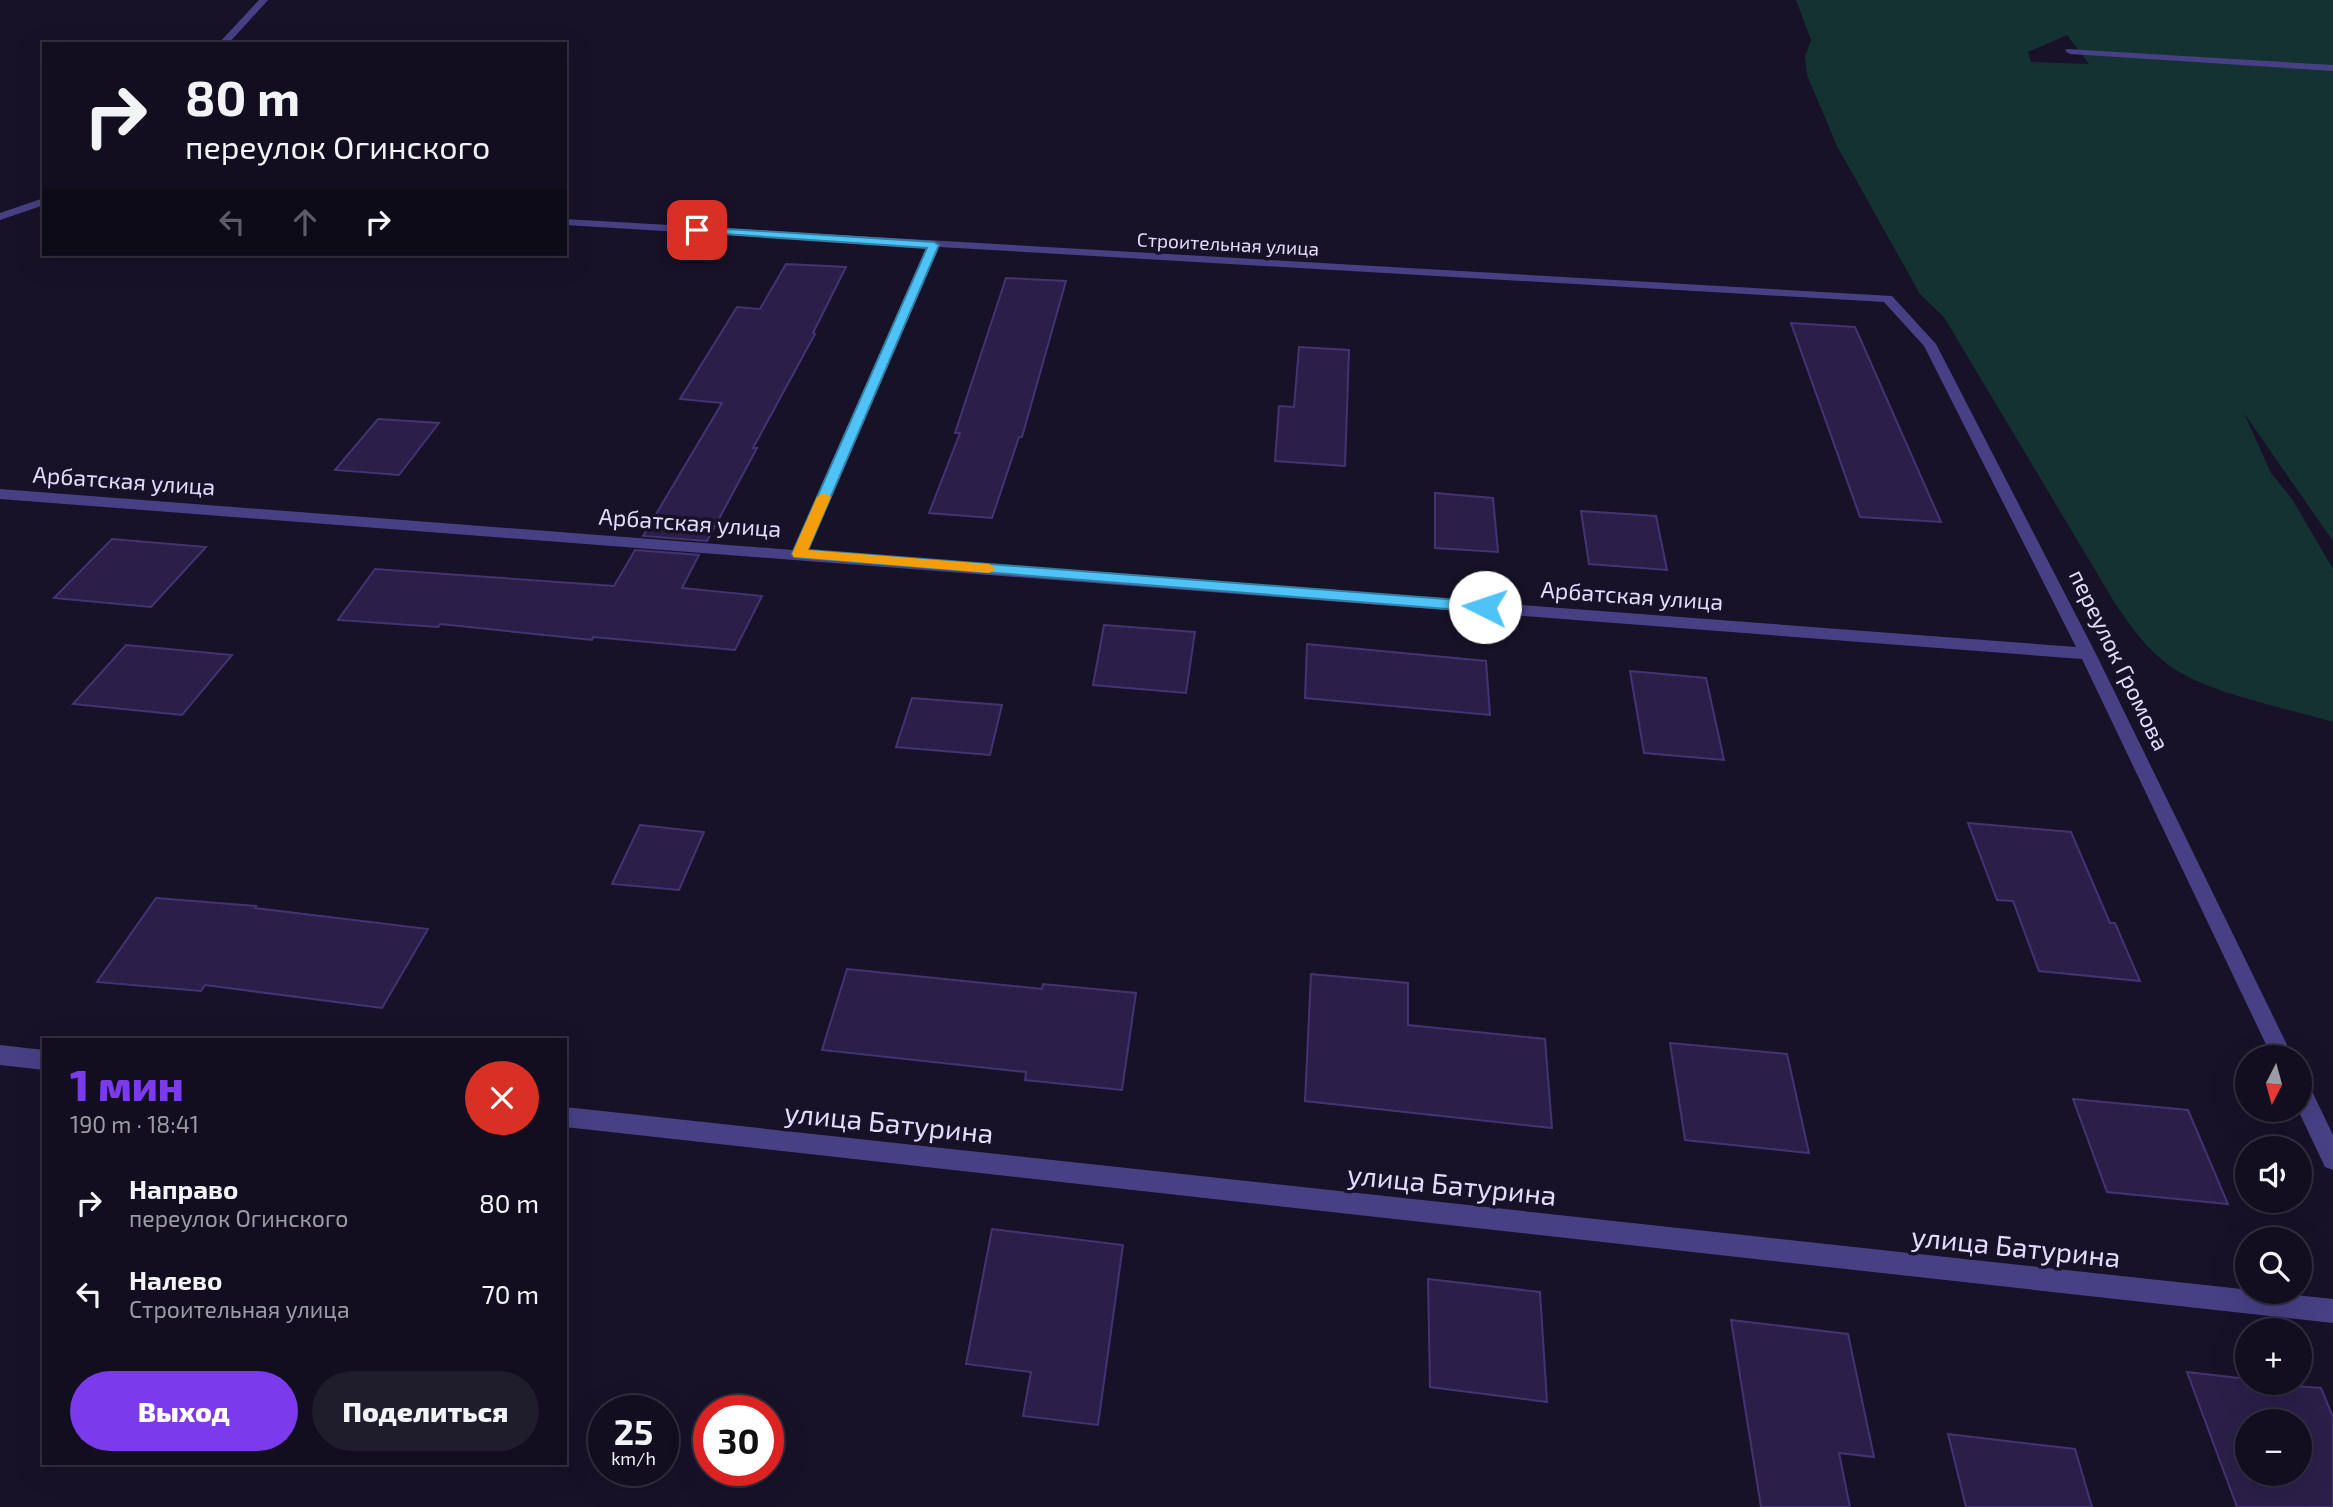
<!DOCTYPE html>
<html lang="ru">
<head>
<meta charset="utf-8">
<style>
  :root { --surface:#120e1f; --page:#1f1c2c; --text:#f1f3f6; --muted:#9c9ca4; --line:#312e3d; --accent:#7c3aed }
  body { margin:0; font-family:"Exo 2",sans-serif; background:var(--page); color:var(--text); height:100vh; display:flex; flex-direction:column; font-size:26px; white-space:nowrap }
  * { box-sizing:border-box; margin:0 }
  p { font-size:23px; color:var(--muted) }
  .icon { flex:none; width:38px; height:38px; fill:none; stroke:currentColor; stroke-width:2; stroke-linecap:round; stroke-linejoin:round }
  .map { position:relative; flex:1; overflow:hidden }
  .sheet { position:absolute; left:42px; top:1038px; width:525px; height:427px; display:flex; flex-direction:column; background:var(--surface); border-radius:0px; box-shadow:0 7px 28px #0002,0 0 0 2px var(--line) }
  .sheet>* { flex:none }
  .hud { position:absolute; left:42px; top:42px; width:525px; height:214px; border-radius:0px; box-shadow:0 7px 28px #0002,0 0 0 2px var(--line); background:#120e1f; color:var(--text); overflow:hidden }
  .needle { width:46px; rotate:186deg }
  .fabs { position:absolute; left:2235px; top:1045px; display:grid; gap:14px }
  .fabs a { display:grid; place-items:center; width:77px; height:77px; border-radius:50%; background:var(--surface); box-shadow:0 7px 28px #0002,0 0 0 2px var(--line); font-size:35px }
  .speed { position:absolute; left:588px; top:1395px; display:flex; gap:14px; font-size:35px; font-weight:700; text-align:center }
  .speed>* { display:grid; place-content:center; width:91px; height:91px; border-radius:50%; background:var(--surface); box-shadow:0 7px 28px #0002,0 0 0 2px var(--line); line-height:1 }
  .speed small { font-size:18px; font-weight:400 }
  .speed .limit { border:10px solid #d22; background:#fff; color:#111 }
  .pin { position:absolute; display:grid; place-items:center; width:60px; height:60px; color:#fff; margin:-30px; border-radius:14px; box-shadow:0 4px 10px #0006 }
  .me { position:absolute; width:77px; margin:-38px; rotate:274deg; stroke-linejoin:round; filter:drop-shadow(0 0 5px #0008) }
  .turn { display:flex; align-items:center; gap:24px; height:147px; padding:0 28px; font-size:32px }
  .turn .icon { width:91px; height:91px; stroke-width:2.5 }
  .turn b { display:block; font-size:49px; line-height:60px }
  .lanes { display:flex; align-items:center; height:66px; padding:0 28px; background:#0003; justify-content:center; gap:35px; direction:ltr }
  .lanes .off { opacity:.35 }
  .round { display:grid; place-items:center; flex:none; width:74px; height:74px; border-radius:37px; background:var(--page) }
  .headline { display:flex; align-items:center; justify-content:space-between; height:119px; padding:0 28px }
  h1 { font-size:42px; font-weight:800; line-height:52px; color:var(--accent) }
  .action { display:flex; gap:14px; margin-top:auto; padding:14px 28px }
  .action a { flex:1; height:80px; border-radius:42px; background:var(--accent); color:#fff; font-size:28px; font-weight:800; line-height:80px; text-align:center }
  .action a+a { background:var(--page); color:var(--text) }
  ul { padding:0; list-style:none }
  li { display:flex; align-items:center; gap:21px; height:91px; padding:0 28px }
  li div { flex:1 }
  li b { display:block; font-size:26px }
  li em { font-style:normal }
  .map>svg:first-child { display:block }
  .green { fill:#153233; fill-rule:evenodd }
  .building { fill:#2b1f49; stroke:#443373; stroke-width:2; fill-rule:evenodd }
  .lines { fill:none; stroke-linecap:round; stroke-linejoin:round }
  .minor { fill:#474085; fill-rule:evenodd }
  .route { fill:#4fc3f7; stroke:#337fa1; stroke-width:2 }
  .slow { fill:#f59e0b }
  .labels { text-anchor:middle; stroke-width:7; stroke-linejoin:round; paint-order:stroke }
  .far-street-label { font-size:19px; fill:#e2dcfd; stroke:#181229 }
  .street-label { font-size:23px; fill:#e2dcfd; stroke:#181229 }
  .near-street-label { font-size:28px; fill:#e2dcfd; stroke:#181229 }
</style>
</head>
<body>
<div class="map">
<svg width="2333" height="1507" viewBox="0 0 2333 1507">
  <rect width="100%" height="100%" fill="#181229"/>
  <path class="green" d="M 1796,0 L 2333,0 L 2333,541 L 2244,413 L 2271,473 L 2292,499 L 2333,569 L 2333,722 C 2285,707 2202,693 2165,662 C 2144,646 2131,626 2116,605 L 1944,317 L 1920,294 L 1837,146 L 1807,75 L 1805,57 L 1811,40 ZM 2067,35 L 2089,64 L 2031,62 L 2028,52 Z"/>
  <g class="building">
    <polygon points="786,264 846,267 813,333 815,334 753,448 757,448 707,541 643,536 722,403 680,399 737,307 760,309"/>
    <polygon points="1006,278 1066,281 1022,437 1019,437 992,518 929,513 960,433 955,433"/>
    <polygon points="1791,323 1855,327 1941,522 1860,517"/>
    <polygon points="1299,347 1349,350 1345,466 1275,461 1279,406 1294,407"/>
    <polygon points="378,419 439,423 399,475 335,470"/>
    <polygon points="1435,493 1493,498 1498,552 1435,548"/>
    <polygon points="1581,511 1656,516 1667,570 1589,564"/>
    <polygon points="112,539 206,547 151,607 54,598"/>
    <polygon points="635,550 699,555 682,588 762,596 735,650 593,637 592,640 440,624 438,627 338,620 375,569 614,586"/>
    <polygon points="1104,625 1195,632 1186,693 1093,685"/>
    <polygon points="1307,644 1486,661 1490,715 1305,698"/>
    <polygon points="126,645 232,655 182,715 73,704"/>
    <polygon points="1630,671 1706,678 1724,760 1644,753"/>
    <polygon points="912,698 1002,705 990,755 896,747"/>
    <polygon points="1968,823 2071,832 2110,923 2115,923 2140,981 2039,971 2013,901 1997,900"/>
    <polygon points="640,825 704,832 679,890 612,884"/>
    <polygon points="156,898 256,906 255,908 428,929 382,1008 205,985 201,991 97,982"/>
    <polygon points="847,969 1042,989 1043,984 1136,993 1122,1090 1025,1080 1026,1072 822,1050"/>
    <polygon points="1311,974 1408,983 1408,1025 1545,1039 1552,1128 1305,1101"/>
    <polygon points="1670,1043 1787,1054 1809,1153 1685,1140"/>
    <polygon points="2073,1099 2188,1110 2228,1204 2107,1192"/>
    <polygon points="992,1229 1123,1245 1098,1425 1023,1416 1031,1372 966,1364"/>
    <polygon points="1428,1279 1540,1292 1547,1402 1430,1387"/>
    <polygon points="1731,1320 1848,1334 1874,1457 1839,1453 1850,1507 1761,1507"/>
    <path d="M 2187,1372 L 2247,1379 L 2247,1382 L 2321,1388 L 2333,1417 L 2333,1507 L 2237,1507 ZM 2247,1421 L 2300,1421 L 2300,1474 L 2247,1474 Z"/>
    <polygon points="1948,1434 2075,1449 2092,1507 1966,1507"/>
  </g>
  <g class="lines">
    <g class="minor">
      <polygon points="259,0 268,0 228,44 218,44"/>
      <polygon points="2067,49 2333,65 2333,71 2070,54 2065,51"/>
      <polygon points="44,198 44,205 0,220 0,213"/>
      <path d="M 565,219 L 1892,296 L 1936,344 L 2096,654 L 2293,1057 L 2272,1057 L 2082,659 L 0,499 L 0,489 L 793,550 L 927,247 L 565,225 ZM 939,247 L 1884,302 L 1924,346 L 2076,647 L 808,551 Z"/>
      <polygon points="0,1045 44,1050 44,1070 0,1065"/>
      <polygon points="2300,1080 2308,1083 2333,1135 2333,1170 2325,1167 2298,1110"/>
      <polygon points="565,1107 2333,1299 2333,1323 565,1127"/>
    </g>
  </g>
  <polygon class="route" points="697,227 934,242 939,245 808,550 1485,602 1492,607 1485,612 794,557 792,554 927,248 693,232 692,230"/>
  <polygon class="slow" points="824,493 831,497 808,550 989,564 996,569 989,573 794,557 792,554 817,497"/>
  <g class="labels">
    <g class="far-street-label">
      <text transform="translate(1228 244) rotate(3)" y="7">Строительная улица</text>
    </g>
    <g class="street-label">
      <text transform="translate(124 481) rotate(4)" y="8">Арбатская улица</text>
      <text transform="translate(690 523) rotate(4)" y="8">Арбатская улица</text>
      <text transform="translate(1632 596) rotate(4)" y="8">Арбатская улица</text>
      <text transform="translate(2119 660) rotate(64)" y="8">переулок Громова</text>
    </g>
    <g class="near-street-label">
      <text transform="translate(889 1123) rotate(6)" y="10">улица Батурина</text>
      <text transform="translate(1452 1185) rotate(6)" y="10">улица Батурина</text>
      <text transform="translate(2016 1247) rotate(6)" y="10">улица Батурина</text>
    </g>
  </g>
</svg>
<div class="fabs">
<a><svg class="needle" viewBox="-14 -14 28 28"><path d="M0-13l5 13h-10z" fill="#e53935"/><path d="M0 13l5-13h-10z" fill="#9c9ca4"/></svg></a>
<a><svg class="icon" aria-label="sound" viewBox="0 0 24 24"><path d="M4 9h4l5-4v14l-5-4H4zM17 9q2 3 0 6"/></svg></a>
<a><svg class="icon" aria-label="search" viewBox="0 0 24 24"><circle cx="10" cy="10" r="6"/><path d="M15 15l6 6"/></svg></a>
<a>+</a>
<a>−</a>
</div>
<div class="speed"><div>25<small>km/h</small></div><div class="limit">30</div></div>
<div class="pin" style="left:697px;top:230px;background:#d93025"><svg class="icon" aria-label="arrive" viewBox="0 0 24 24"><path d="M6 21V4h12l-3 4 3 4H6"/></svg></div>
<svg class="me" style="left:1485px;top:607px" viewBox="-20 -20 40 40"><circle r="19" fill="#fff"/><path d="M0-13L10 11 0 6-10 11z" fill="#4fc3f7"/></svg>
<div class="hud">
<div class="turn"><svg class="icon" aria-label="right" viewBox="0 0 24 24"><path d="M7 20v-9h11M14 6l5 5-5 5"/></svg><div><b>80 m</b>переулок Огинского</div></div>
<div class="lanes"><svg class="icon off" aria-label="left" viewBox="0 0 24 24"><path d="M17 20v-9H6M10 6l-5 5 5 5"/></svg><svg class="icon off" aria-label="ahead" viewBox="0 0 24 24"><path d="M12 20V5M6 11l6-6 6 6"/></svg><svg class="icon" aria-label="right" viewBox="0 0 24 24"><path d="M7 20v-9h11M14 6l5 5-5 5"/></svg></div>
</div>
<section class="sheet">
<div class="headline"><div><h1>1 мин</h1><p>190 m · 18:41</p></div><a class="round" style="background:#d93025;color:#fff"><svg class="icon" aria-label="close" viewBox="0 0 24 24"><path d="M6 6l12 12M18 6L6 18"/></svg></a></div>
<ul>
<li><svg class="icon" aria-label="right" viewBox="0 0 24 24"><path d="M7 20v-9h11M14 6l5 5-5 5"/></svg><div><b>Направо</b><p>переулок Огинского</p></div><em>80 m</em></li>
<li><svg class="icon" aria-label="left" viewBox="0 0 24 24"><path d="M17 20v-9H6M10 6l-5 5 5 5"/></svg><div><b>Налево</b><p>Строительная улица</p></div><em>70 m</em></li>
</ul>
<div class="action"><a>Выход</a><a>Поделиться</a></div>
</section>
</div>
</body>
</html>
